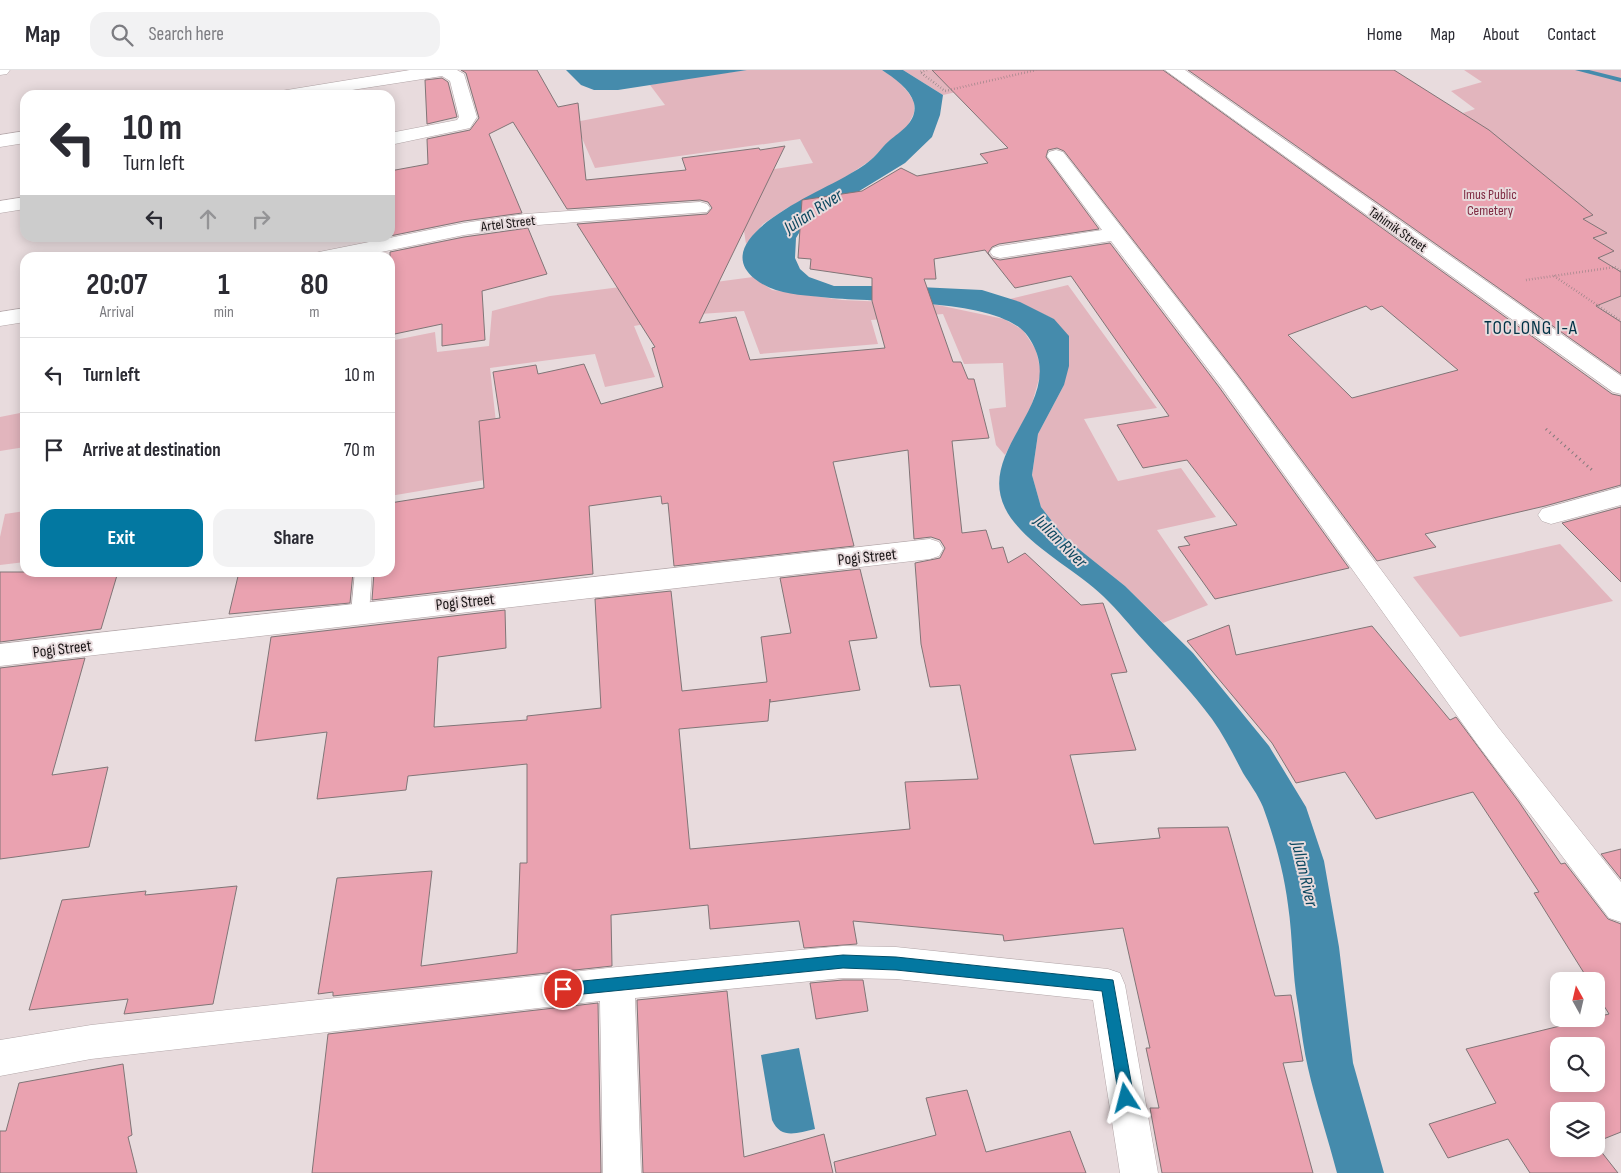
<!DOCTYPE html>
<html lang="en">
<head>
<meta charset="utf-8">
<style>
  :root { --surface:#fff; --page:#f2f2f3; --text:#2b2b33; --muted:#7c7c81; --line:#e1e1e2; --accent:#0378a1 }
  body { margin:0; font-family:"Sofia Sans Condensed",sans-serif; background:var(--page); color:var(--text); height:100vh; display:flex; flex-direction:column; font-size:19px; white-space:nowrap }
  * { box-sizing:border-box; margin:0 }
  p { font-size:16px; color:var(--muted) }
  .icon { flex:none; width:28px; height:28px; fill:none; stroke:currentColor; stroke-width:2; stroke-linecap:round; stroke-linejoin:round }
  .map { position:relative; flex:1; overflow:hidden }
  .sheet { position:absolute; left:20px; top:182px; width:375px; height:325px; display:flex; flex-direction:column; background:var(--surface); border-radius:15px; box-shadow:0 2px 12px #0003 }
  .sheet>* { flex:none }
  .top-card { position:absolute; left:20px; top:20px; width:375px; height:152px; border-radius:15px; box-shadow:0 2px 12px #0003; background:#fff; color:var(--text); overflow:hidden }
  .needle { width:32px; rotate:352deg }
  .tools { position:absolute; left:1550px; top:902px; display:grid; gap:10px }
  .tools a { display:grid; place-items:center; width:55px; height:55px; border-radius:10px; background:var(--surface); box-shadow:0 2px 12px #0003; font-size:25px }
  .pin { position:absolute; display:grid; place-items:center; width:42px; height:42px; color:#fff; margin:-21px; border:2px solid #fff; border-radius:50%; box-shadow:0 1px 5px #0007 }
  .me { position:absolute; width:55px; margin:-28px; rotate:351deg; stroke-linejoin:round; filter:drop-shadow(0 0 4px #0008) }
  .turn { display:flex; align-items:center; gap:18px; height:105px; padding:0 20px; font-size:22px }
  .turn .icon { width:65px; height:65px; stroke-width:2.5 }
  .turn b { display:block; font-size:35px; line-height:42px }
  .lanes { display:flex; align-items:center; height:48px; padding:0 20px; background:#0003; justify-content:center; gap:25px; direction:ltr }
  .lanes .off { opacity:.35 }
  .eta { display:flex; justify-content:space-evenly; align-items:center; height:85px; text-align:center }
  .eta b { font-size:30px; font-weight:700; line-height:35px }
  .button { display:flex; gap:10px; margin-top:auto; padding:10px 20px }
  .button a { flex:1; height:58px; border-radius:15px; background:var(--accent); color:#fff; font-size:20px; font-weight:700; line-height:58px; text-align:center }
  .button a+a { background:var(--page); color:var(--text) }
  ul { padding:0; list-style:none }
  li { display:flex; align-items:center; gap:15px; height:75px; padding:0 20px; border-top:1px solid var(--line) }
  li div { flex:1 }
  li b { display:block; font-size:19px }
  li em { font-style:normal }
  header { display:flex; align-items:center; gap:30px; box-sizing:border-box; height:70px; padding:0 25px; background:var(--surface); border-bottom:1px solid var(--line) }
  header strong { font-size:24px }
  nav { display:flex; gap:28px; margin-inline-start:auto; font-size:18px }
  .search { width:350px; height:45px; background:var(--page); display:flex; align-items:center; gap:12px; box-sizing:border-box; padding:0 18px; border-radius:15px; color:var(--muted); font-size:19px }
  .map>svg:first-child { display:block }
  .green { fill:#e2b5bd }
  .water { fill:#458bac }
  .lines { fill:none; stroke-linecap:round; stroke-linejoin:round }
  .stream { fill:#458bac; fill-rule:evenodd }
  .building { fill:#eaa2b0; stroke:#817577; fill-rule:evenodd }
  .service-casing { stroke:#b3a7a9; stroke-width:1 }
  .minor-casing { stroke:#b3a7a9; stroke-width:1 }
  .path-far1 { stroke:#827a7b; stroke-width:2.5; stroke-dasharray:0.5 2.5; stroke-linecap:butt }
  .path { stroke:#827a7b; stroke-width:3; stroke-dasharray:1 4; stroke-linecap:butt }
  .service { fill:#fff; fill-rule:evenodd }
  .minor { fill:#fff; fill-rule:evenodd }
  .route { fill:#0378a1; stroke:#024e69 }
  .labels { text-anchor:middle; stroke-width:4; stroke-linejoin:round; paint-order:stroke }
  .far-park-label { font-size:14px; fill:#7f2b43; stroke:#e8dbdd }
  .far-street-label { font-size:14px; fill:#171314; stroke:#e8dbdd }
  .street-label { font-size:16px; fill:#171314; stroke:#e8dbdd }
  .water-label { font-size:18px; font-style:italic; fill:#0b475f; stroke:#e8dbdd }
  .quarter-label { font-size:19px; letter-spacing:1px; fill:#003246; stroke:#e8dbdd }
</style>
</head>
<body>
<header>
<strong>Map</strong>
<div class="search"><svg class="icon" aria-label="search" viewBox="0 0 24 24"><circle cx="10" cy="10" r="6"/><path d="M15 15l6 6"/></svg>Search here</div>
<nav><a>Home</a><a>Map</a><a>About</a><a>Contact</a></nav>
</header>
<div class="map">
<svg width="1621" height="1103" viewBox="0 0 1621 1103">
  <rect width="100%" height="100%" fill="#e8dbdd"/>
  <g class="green">
    <polygon points="747,0 882,0 897,10 908,22 914,32 914,43 907,57 888,72 871,90 844,108 787,138 763,154 746,174 743,154 700,111 813,93 800,69 595,98 575,52 665,35 650,15 687,8"/>
    <polygon points="903,0 1053,0 943,25"/>
    <polygon points="1464,0 1621,0 1621,297 1310,88 1398,77 1388,68 1475,39 1451,21 1482,12"/>
    <polygon points="753,207 772,220 842,230 933,234 1004,249 1023,260 1036,280 1041,302 1031,337 1005,385 996,375 989,339 1006,337 1003,293 964,294 943,244 871,250 878,274 760,284 744,241 700,244 634,256 655,307 605,317 595,284 490,298 502,407 390,426 390,271 435,262 437,282 489,276 492,241 550,226 636,215 701,214"/>
    <polygon points="1068,215 1157,338 1084,349 1118,411 1181,398 1216,447 1157,460 1208,535 1163,553 1125,516 1065,468 1041,437 1032,405 1038,364 1064,315 1054,249 1010,229"/>
    <polygon points="25,342 25,377 0,381 0,347"/>
    <polygon points="25,441 25,492 0,495 0,467 5,444"/>
    <polygon points="1560,474 1613,531 1460,567 1413,507"/>
  </g>
  <g class="water">
    <polygon points="566,0 747,0 618,20 594,20 581,15"/>
    <path d="M 882,0 L 903,0 L 943,25 L 940,45 L 932,67 L 905,93 L 825,142 L 802,158 L 796,168 L 795,188 L 800,199 L 809,207 L 834,216 L 898,216 L 982,220 L 1020,232 L 1054,249 L 1069,266 L 1069,296 L 1064,315 L 1038,364 L 1032,405 L 1041,437 L 1065,468 L 1125,516 L 1193,583 L 1269,676 L 1306,737 L 1324,791 L 1339,877 L 1353,993 L 1384,1103 L 1337,1103 C 1328,1068 1316,1033 1308,998 C 1303,977 1301,956 1298,936 C 1292,903 1293,868 1288,835 C 1284,802 1274,767 1263,737 C 1258,725 1250,714 1243,703 C 1233,684 1224,666 1212,649 C 1192,622 1168,597 1145,572 C 1131,557 1118,540 1103,526 C 1075,499 1022,473 1005,438 C 978,383 1055,339 1037,284 C 1034,275 1028,264 1020,258 C 981,228 872,233 821,227 C 798,225 774,224 755,209 C 704,168 824,120 848,105 C 857,100 867,94 874,87 C 879,82 884,75 890,70 C 901,61 918,51 914,33 C 910,19 894,8 882,0 Z"/>
    <path d="M 799,978 L 815,1059 C 797,1063 781,1070 772,1050 L 761,985 Z"/>
  </g>
  <g class="lines">
    <polygon class="stream" points="1575,0 1589,0 1621,8 1621,12"/>
  </g>
  <g class="building">
    <path d="M 461,0 L 537,0 L 558,37 L 578,33 L 586,110 L 686,100 L 682,88 L 759,78 L 760,80 L 785,76 L 699,253 L 736,247 L 750,290 L 885,278 L 872,231 L 872,208 L 810,199 L 811,189 L 798,188 L 802,130 L 862,121 L 901,98 L 917,106 L 988,93 L 980,84 L 1008,78 L 932,0 L 1163,0 L 1612,324 L 1621,326 L 1621,415 L 1545,436 L 1425,464 L 1436,477 L 1377,491 L 1238,305 L 1064,81 L 1057,78 L 1048,80 L 1046,87 L 1099,159 L 999,174 L 992,177 L 988,183 L 992,188 L 1000,190 L 1110,173 L 1219,317 L 1349,498 L 1215,529 L 1178,477 L 1190,475 L 1184,467 L 1237,455 L 1187,390 L 1143,398 L 1117,355 L 1169,346 L 1071,206 L 1015,218 L 985,180 L 934,189 L 936,209 L 924,209 L 953,292 L 961,292 L 968,309 L 974,309 L 989,368 L 952,371 L 962,463 L 986,460 L 992,479 L 1003,477 L 1008,493 L 1025,483 L 1081,535 L 1103,533 L 1127,602 L 1111,604 L 1136,680 L 1070,685 L 1094,774 L 1160,768 L 1158,758 L 1228,757 L 1275,926 L 1291,925 L 1303,991 L 1283,993 L 1313,1103 L 1162,1103 L 1150,1038 L 1159,1038 L 1146,978 L 1150,978 L 1123,858 L 1004,871 L 1003,865 L 853,851 L 857,874 L 804,878 L 799,851 L 710,859 L 708,835 L 611,845 L 612,896 L 333,926 L 333,922 L 318,924 L 337,808 L 432,801 L 421,896 L 517,883 L 520,793 L 527,793 L 527,694 L 408,706 L 406,720 L 317,729 L 327,662 L 255,671 L 271,567 L 505,540 L 506,578 L 438,587 L 434,657 L 527,650 L 527,646 L 601,638 L 595,529 L 671,521 L 682,621 L 767,612 L 761,567 L 791,563 L 780,508 L 860,499 L 877,568 L 849,571 L 860,620 L 770,632 L 770,629 L 768,651 L 679,659 L 690,779 L 910,759 L 905,712 L 978,709 L 960,615 L 930,617 L 921,574 L 915,493 L 940,488 L 945,478 L 940,470 L 931,467 L 914,469 L 908,380 L 833,392 L 854,476 L 674,496 L 668,433 L 662,434 L 661,426 L 589,436 L 593,504 L 372,530 L 374,502 L 390,502 L 390,433 L 484,418 L 479,351 L 500,348 L 493,302 L 536,295 L 538,304 L 584,294 L 601,334 L 663,317 L 652,278 L 655,277 L 577,154 L 707,144 L 712,138 L 708,132 L 700,130 L 567,139 L 513,52 L 489,64 L 522,143 L 464,151 L 390,166 L 390,101 L 428,94 L 427,69 L 470,60 L 479,48 L 466,3 ZM 1366,236 L 1371,240 L 1382,236 L 1458,300 L 1352,328 L 1288,265 Z"/>
    <polygon points="1188,0 1394,0 1489,60 1593,145 1583,149 1607,163 1593,168 1614,181 1598,188 1621,202 1621,226 1596,236 1621,252 1621,304"/>
    <polygon points="442,8 448,12 457,47 427,54 425,10"/>
    <polygon points="528,158 547,204 482,221 485,270 442,276 442,254 390,265 390,182 464,167"/>
    <polygon points="1621,437 1621,512 1562,453"/>
    <polygon points="0,502 118,502 101,559 0,572"/>
    <polygon points="239,502 353,502 350,533 229,544"/>
    <path d="M 1229,555 L 1236,585 L 1372,556 L 1450,650 L 1456,647 L 1519,732 L 1561,794 L 1565,793 L 1608,849 L 1621,854 L 1621,1062 L 1596,1072 L 1596,1041 L 1559,1041 L 1559,1079 L 1596,1079 L 1596,1075 L 1618,1103 L 1530,1103 L 1508,1069 L 1448,1088 L 1429,1054 L 1496,1033 L 1466,979 L 1609,944 L 1596,923 L 1596,911 L 1589,911 L 1534,823 L 1539,822 L 1473,722 L 1376,749 L 1345,702 L 1296,713 L 1272,673 L 1187,571 ZM 1559,976 L 1596,976 L 1596,1014 L 1559,1014 Z"/>
    <polygon points="85,588 52,705 108,697 89,777 0,789 0,598"/>
    <polygon points="1621,779 1621,809 1601,784"/>
    <polygon points="237,816 213,934 124,944 128,929 29,940 62,830 146,821 145,825"/>
    <polygon points="843,910 863,910 868,941 816,949 810,913"/>
    <polygon points="727,921 744,1087 824,1064 833,1103 643,1103 637,930"/>
    <polygon points="598,933 601,1103 312,1103 328,964"/>
    <polygon points="123,994 132,1065 128,1067 137,1103 0,1103 0,1061 6,1061 19,1013"/>
    <polygon points="967,1020 986,1082 1070,1061 1086,1103 836,1103 834,1092 936,1065 926,1028"/>
  </g>
  <g class="lines">
    <defs>
      <polygon id="service" points="355,502 372,502 369,543 366,548 360,550 354,548 351,543"/>
      <g id="minor">
        <polygon points="0,0 10,0 7,4 0,5"/>
        <polygon points="410,0 457,0 464,4 477,47 470,58 390,75 390,63 457,50 459,47 450,11 442,6 320,25 278,25 281,21 287,20"/>
        <polygon points="1165,0 1185,0 1621,306 1621,324 1613,322"/>
        <polygon points="25,61 25,73 0,77 0,65"/>
        <polygon points="1056,80 1063,82 1237,306 1498,657 1621,812 1621,852 1609,848 1478,675 1221,316 1111,171 1000,188 993,186 990,182 993,178 1000,176 1102,160 1047,86 1049,82"/>
        <polygon points="25,127 25,139 0,143 0,131"/>
        <polygon points="700,132 707,134 710,138 707,142 525,156 464,165 352,188 309,188 312,184 319,182 464,153 525,144"/>
        <polygon points="25,238 25,252 0,256 0,242"/>
        <polygon points="1621,417 1621,435 1551,454 1542,451 1538,445 1542,439"/>
        <polygon points="930,469 939,472 943,479 939,486 930,489 0,596 0,574"/>
        <polygon points="843,876 896,877 1108,899 1120,903 1125,915 1158,1103 1120,1103 1093,930 896,909 843,908 635,928 641,1103 603,1103 600,931 91,989 0,1006 0,970 91,955 617,897"/>
      </g>
    </defs>
    <use href="#service" class="service-casing"/>
    <use href="#minor" class="minor-casing"/>
    <g class="path-far1">
      <polyline points="927,0 920,2 945,21 1036,0"/>
      <polyline points="1554,206 1621,251"/>
      <polyline points="1526,210 1615,197 1621,201"/>
    </g>
    <polyline class="path" points="1546,359 1592,400"/>
    <use href="#service" class="service"/>
    <use href="#minor" class="minor"/>
  </g>
  <polygon class="route" points="843,885 896,887 1113,910 1134,1028 1132,1033 1126,1035 1121,1033 1119,1028 1102,921 896,900 843,898 563,926 558,924 556,919 558,915 563,913"/>
  <g class="labels">
    <g class="far-park-label">
      <text x="1490" y="129">Imus Public<tspan x="1490" dy="16">Cemetery</tspan></text>
    </g>
    <g class="far-street-label">
      <text transform="translate(508 153) rotate(-7)" y="5">Artel Street</text>
      <text transform="translate(1398 159) rotate(35)" y="5">Tahimik Street</text>
    </g>
    <g class="street-label">
      <text transform="translate(867 486) rotate(-6)" y="6">Pogi Street</text>
      <text transform="translate(465 531) rotate(-6)" y="6">Pogi Street</text>
      <text transform="translate(62 578) rotate(-7)" y="6">Pogi Street</text>
    </g>
    <g class="water-label">
      <text transform="translate(813 141) rotate(-33)" y="6">Julian River</text>
      <text transform="translate(1061 471) rotate(45)" y="6">Julian River</text>
      <text transform="translate(1305 804) rotate(77)" y="6">Julian River</text>
    </g>
    <g class="quarter-label">
      <text x="1531" y="264">TOCLONG I-A</text>
    </g>
  </g>
</svg>
<div class="tools">
<a><svg class="needle" viewBox="-14 -14 28 28"><path d="M0-13l5 13h-10z" fill="#e53935"/><path d="M0 13l5-13h-10z" fill="#7c7c81"/></svg></a>
<a><svg class="icon" aria-label="search" viewBox="0 0 24 24"><circle cx="10" cy="10" r="6"/><path d="M15 15l6 6"/></svg></a>
<a><svg class="icon" aria-label="layers" viewBox="0 0 24 24"><path d="M12 4l9 5-9 5-9-5zM3 14l9 5 9-5"/></svg></a>
</div>
<div class="pin" style="left:563px;top:919px;background:#d93025"><svg class="icon" aria-label="arrive" viewBox="0 0 24 24"><path d="M6 21V4h12l-3 4 3 4H6"/></svg></div>
<svg class="me" style="left:1126px;top:1028px" viewBox="-20 -20 40 40"><path d="M0-17L14 15 0 8-14 15z" fill="#0378a1" stroke="#fff" stroke-width="4"/></svg>
<div class="top-card">
<div class="turn"><svg class="icon" aria-label="left" viewBox="0 0 24 24"><path d="M17 20v-9H6M10 6l-5 5 5 5"/></svg><div><b>10 m</b>Turn left</div></div>
<div class="lanes"><svg class="icon" aria-label="left" viewBox="0 0 24 24"><path d="M17 20v-9H6M10 6l-5 5 5 5"/></svg><svg class="icon off" aria-label="ahead" viewBox="0 0 24 24"><path d="M12 20V5M6 11l6-6 6 6"/></svg><svg class="icon off" aria-label="right" viewBox="0 0 24 24"><path d="M7 20v-9h11M14 6l5 5-5 5"/></svg></div>
</div>
<section class="sheet">
<div class="eta">
<div><b>20:07</b><p>Arrival</p></div>
<div><b>1</b><p>min</p></div>
<div><b>80</b><p>m</p></div>
</div>
<ul>
<li><svg class="icon" aria-label="left" viewBox="0 0 24 24"><path d="M17 20v-9H6M10 6l-5 5 5 5"/></svg><div><b>Turn left</b></div><em>10 m</em></li>
<li><svg class="icon" aria-label="arrive" viewBox="0 0 24 24"><path d="M6 21V4h12l-3 4 3 4H6"/></svg><div><b>Arrive at destination</b></div><em>70 m</em></li>
</ul>
<div class="button"><a>Exit</a><a>Share</a></div>
</section>
</div>
</body>
</html>
